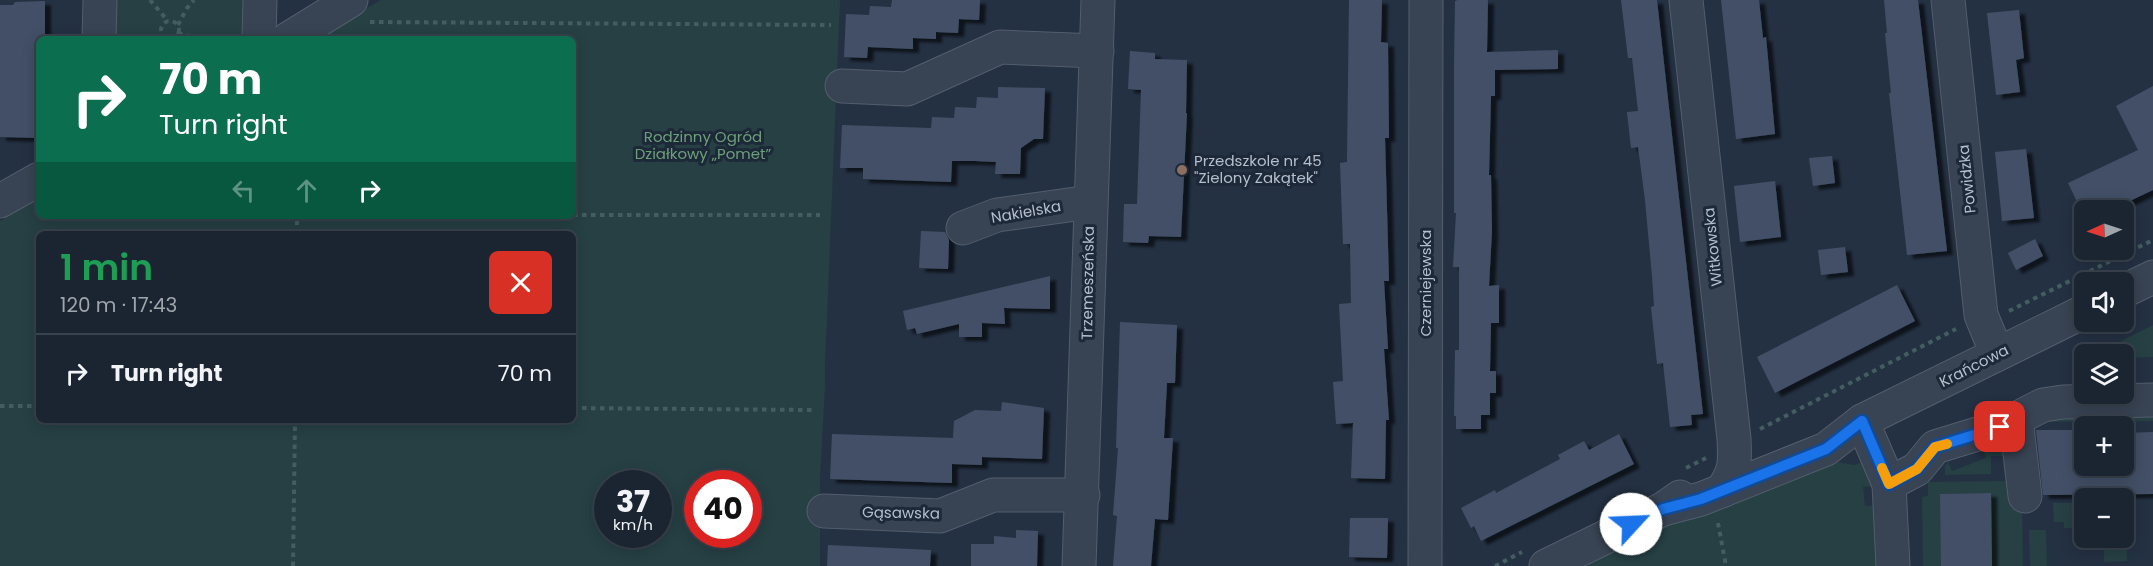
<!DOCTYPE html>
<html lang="en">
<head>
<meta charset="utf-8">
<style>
  :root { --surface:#1b2532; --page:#28313e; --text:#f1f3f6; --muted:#a0a5ac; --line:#39424d }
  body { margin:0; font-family:Poppins,sans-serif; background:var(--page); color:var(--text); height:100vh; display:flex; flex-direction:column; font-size:22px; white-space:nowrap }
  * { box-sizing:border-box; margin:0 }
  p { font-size:20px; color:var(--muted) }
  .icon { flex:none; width:33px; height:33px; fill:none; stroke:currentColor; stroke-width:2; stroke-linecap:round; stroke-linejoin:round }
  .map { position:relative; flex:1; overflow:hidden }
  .details { position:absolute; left:36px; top:231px; width:540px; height:192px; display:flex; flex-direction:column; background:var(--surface); border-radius:9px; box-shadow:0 3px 15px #0003,0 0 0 2px var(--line) }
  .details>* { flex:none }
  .banner { position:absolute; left:36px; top:36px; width:540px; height:183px; border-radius:9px; box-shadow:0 3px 15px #0003,0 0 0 2px var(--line); background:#0b6e4f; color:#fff; overflow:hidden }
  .needle { width:39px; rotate:267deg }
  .fabs { position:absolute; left:2074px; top:200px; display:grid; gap:12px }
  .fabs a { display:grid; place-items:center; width:60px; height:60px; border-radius:9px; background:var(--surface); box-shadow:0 3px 15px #0003,0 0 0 2px var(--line); font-size:30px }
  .speed { position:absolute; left:594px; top:470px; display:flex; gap:12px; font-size:30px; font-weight:700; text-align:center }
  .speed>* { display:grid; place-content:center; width:78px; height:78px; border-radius:50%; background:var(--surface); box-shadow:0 3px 15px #0003,0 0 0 2px var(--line); line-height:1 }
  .speed small { font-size:15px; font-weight:400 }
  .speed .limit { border:9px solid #d22; background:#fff; color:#111 }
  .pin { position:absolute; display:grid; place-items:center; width:51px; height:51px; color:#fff; margin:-26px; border-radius:12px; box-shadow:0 3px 9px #0006 }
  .me { position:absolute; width:66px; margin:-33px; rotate:65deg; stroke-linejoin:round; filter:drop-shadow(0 0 4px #0008) }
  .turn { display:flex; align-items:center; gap:21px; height:126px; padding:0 24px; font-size:27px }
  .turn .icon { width:78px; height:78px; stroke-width:2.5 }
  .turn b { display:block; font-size:42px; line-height:51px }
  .lanes { display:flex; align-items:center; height:57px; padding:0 24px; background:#0003; justify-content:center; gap:30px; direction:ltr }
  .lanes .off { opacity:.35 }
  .round { display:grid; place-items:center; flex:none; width:63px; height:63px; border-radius:9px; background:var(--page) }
  .head { display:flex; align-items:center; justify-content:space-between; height:102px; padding:0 24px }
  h1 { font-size:36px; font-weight:600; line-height:45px; color:#1e9e55 }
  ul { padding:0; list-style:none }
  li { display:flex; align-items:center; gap:18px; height:78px; padding:0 24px; border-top:2px solid var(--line) }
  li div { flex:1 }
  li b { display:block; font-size:22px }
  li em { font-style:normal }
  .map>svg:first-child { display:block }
  .green { fill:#264044; fill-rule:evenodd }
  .building { fill:#425066; filter:url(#shadow) }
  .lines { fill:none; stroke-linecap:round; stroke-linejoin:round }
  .minor-casing { stroke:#535e6d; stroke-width:35 }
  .path { stroke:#445d61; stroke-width:4; stroke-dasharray:4.5 4.5; stroke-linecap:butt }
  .minor { stroke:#384353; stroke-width:33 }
  .route-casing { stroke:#114b97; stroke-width:15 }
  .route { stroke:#1a73e8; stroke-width:10 }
  .slow { stroke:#f59e0b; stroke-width:10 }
  .education-dot { fill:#8d6e63; stroke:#1d2838; stroke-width:2 }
  .labels { text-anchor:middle; stroke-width:6; stroke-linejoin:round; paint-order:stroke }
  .park-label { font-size:15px; fill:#6ba078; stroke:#1d2838 }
  .poi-label { font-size:15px; fill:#b5becd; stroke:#1d2838; text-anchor:start }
  .street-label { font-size:15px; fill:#b5becd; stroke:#1d2838 }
</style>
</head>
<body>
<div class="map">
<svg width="2153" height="566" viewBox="0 0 2153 566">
  <defs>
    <filter id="shadow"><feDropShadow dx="6" dy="4" stdDeviation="1.5" flood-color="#0009"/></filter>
  </defs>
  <rect width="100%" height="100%" fill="#243143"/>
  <g class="green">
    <polygon points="108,0 247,0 246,39 108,39"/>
    <path d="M 381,0 L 840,0 L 825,365 L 825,386 L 820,478 L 820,566 L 0,566 L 0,221 L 39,199 L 39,216 L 573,216 L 573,39 L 313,39 ZM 39,234 L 573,234 L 573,420 L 39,420 ZM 608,483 L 658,483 L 658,534 L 608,534 ZM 698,483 L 748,483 L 748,534 L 698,534 Z"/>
    <polygon points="2153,325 2153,357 2125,358 2121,341"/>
    <polygon points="2153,408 2153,421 2037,422 2036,418"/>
    <path d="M 1980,441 C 1995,441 2001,441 2009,456 L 1991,456 L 1991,474 L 1945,475 L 1945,466 L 1948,462 L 1952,471 L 1986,458 Z"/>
    <polygon points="1837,462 1854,465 1862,462 1877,486 1863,487 1865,506 1884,505 1879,566 1584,566 1713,499"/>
    <polygon points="2009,481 2022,496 2023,566 1992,566 1991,493 1950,494 1941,566 1923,566 1922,497 1928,496 1928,482"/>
    <polygon points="2053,503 2085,503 2085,537 2124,537 2124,503 2126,503 2127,561 2104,562 2104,547 2091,547 2091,540 2083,540 2082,528 2064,528 2064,522 2054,522"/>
    <polygon points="2029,530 2046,530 2047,566 2030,566"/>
  </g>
  <g class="building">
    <polygon points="892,0 980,0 979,20 959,19 958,33 936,32 936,39 913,38 913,49 868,47 867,58 844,57 846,14 869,15 870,6 891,7"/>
    <polygon points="1349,0 1382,0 1381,42 1388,43 1389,138 1385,138 1389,281 1384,281 1388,349 1384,349 1389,420 1386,420 1385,479 1351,478 1353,423 1336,424 1333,382 1343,381 1339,304 1351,303 1350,244 1343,244 1340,163 1347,162"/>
    <polygon points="1458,0 1488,0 1487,52 1558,50 1558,69 1495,70 1495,96 1491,96 1489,175 1491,175 1492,231 1489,286 1499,285 1499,323 1491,323 1490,371 1496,371 1496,393 1490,393 1490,415 1481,415 1481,429 1456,429 1456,416 1454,416 1455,350 1459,350 1459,267 1453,267 1456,213 1454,213 1454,65 1455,1"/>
    <polygon points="1621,0 1657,0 1703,414 1691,415 1692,425 1670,427 1663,363 1657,364 1651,307 1654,306 1652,276 1645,200 1638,147 1631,148 1627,112 1638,111 1632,58 1628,58"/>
    <polygon points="1721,0 1759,0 1763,38 1766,37 1775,134 1736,139"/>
    <polygon points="1884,0 1918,0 1947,251 1907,255 1889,93 1891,93 1885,33 1887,33"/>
    <polygon points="45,1 45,39 39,39 39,138 0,137 0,5 13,5 15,2"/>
    <polygon points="2019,10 2024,58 2016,60 2020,92 1996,95 1987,13"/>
    <polygon points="1130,51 1155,53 1155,59 1187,60 1186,113 1187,113 1181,237 1149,236 1148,243 1123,242 1124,204 1137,204 1141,90 1128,89"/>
    <polygon points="2153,86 2153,190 2115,208 2081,210 2068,183 2138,150 2116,106"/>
    <polygon points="998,87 1045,88 1043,139 1034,139 1021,148 1020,174 995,174 996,162 975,161 952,161 951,182 863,179 863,168 840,168 842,125 931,128 932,117 954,118 955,107 976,108 977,97 998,98"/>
    <polygon points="2026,149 2034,218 2002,221 1995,152"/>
    <polygon points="1832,156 1835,183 1813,186 1809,158"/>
    <polygon points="1775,181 1781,237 1740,242 1734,186"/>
    <polygon points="921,231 945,232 949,240 948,269 919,268"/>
    <polygon points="2035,239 2043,256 2016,270 2008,253"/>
    <polygon points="1845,247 1848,272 1821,275 1818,250"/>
    <polygon points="1050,276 1050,309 1004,308 1005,324 982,323 982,337 959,337 959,324 917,334 915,328 907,330 903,311"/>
    <polygon points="1897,285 1915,321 1775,393 1757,357"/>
    <polygon points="1120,322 1177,325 1175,383 1167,383 1164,438 1173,438 1168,520 1155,519 1151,566 1113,566 1117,516 1113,515 1118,448 1116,448"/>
    <polygon points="1002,402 1044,408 1042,459 982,457 982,465 952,464 952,483 830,479 832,434 953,438 954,421 975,410 1001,411"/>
    <polygon points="2036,430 2085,430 2085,465 2124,465 2124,433 2153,432 2153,494 2043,495"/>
    <polygon points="1619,434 1634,464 1481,541 1474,526 1471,528 1461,508 1495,490 1496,493 1560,459 1558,455 1584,441 1589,450"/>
    <polygon points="1991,493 1992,566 1941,566 1940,494"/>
    <polygon points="1350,518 1388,518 1387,558 1349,557"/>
    <polygon points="1016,530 1038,531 1037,566 971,566 971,544 994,544 994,536 1016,538"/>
    <polygon points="828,545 931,550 930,566 827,566"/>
  </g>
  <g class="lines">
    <defs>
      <g id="minor">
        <path d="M 1686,0 L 1734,439 C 1735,464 1736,469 1722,491"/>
        <polyline points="1948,0 1981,315 1997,354"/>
        <polyline points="99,39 100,0"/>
        <polyline points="259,39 260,0"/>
        <polyline points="288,39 351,0"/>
        <polyline points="842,86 907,89 1000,47 1097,51"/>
        <polyline points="0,201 39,179"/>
        <polyline points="963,228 997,215 1090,202"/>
        <polyline points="2124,291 2153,277"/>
        <polyline points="2016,419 2025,496"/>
        <polyline points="1862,421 1889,484"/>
        <polyline points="1663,509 1701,499 1826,449 1862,421 2085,311"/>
        <polyline points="824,511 940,516 993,495 1083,495"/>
        <polyline points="1079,566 1098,0"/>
        <polyline points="1425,566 1426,0"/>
        <polyline points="1546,566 1663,509 1680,497"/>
        <polyline points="1893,566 1889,484 1917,469 1935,447 2000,427 2043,405 2063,402 2153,400"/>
      </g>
    </defs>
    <use href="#minor" class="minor-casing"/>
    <g class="path">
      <polyline points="150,0 168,21"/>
      <circle cx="170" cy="30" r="9"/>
      <polyline points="370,22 831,25"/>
      <polyline points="178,25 187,8 194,0"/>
      <polyline points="178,33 201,39"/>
      <polyline points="573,215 820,215"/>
      <polyline points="297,234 297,216"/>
      <polyline points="2009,311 2153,240"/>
      <polyline points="0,406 39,406"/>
      <polyline points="573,408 812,410"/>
      <polyline points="1760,429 1956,329"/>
      <polyline points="1686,468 1706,458"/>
      <polyline points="1718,523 1726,566"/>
      <polyline points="293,566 295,420"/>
      <polyline points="1495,566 1522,552"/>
    </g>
    <use href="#minor" class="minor"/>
  </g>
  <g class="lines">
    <defs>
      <polyline id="route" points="1631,524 1663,509 1701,499 1826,449 1862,421 1889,484 1917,469 1935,447 2000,427"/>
    </defs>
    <use href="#route" class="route-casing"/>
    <use href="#route" class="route"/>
    <polyline class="slow" points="1882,468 1889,484 1917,469 1935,447 1947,444"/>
  </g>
  <circle class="education-dot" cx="1182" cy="170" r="6"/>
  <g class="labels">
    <g class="park-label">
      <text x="703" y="142">Rodzinny Ogród<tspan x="703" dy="17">Działkowy „Pomet”</tspan></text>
    </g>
    <g class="poi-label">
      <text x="1194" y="166">Przedszkole nr 45<tspan x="1194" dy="17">"Zielony Zakątek"</tspan></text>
    </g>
    <g class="street-label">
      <text transform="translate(1967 179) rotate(-96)" y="5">Powidzka</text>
      <text transform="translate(1026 212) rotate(-10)" y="5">Nakielska</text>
      <text transform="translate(1713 247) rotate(-96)" y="5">Witkowska</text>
      <text transform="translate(1088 283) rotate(-89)" y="5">Trzemeszeńska</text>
      <text transform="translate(1426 283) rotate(-90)" y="5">Czerniejewska</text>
      <text transform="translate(1974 366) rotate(-27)" y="5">Krańcowa</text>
      <text transform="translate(901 513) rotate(1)" y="5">Gąsawska</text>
    </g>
  </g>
</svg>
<div class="fabs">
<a><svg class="needle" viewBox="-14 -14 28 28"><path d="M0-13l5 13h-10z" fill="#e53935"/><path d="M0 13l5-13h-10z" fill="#a0a5ac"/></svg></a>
<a><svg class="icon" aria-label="sound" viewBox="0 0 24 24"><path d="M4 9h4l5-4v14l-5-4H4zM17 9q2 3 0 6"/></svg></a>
<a><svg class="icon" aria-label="layers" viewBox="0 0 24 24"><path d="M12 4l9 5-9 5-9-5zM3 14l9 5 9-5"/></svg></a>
<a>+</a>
<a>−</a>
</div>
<div class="speed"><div>37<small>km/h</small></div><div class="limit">40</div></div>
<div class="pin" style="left:2000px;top:427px;background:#d93025"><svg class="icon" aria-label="arrive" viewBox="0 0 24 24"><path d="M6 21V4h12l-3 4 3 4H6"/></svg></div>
<svg class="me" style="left:1631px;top:524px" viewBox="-20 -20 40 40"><circle r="19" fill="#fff"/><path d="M0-13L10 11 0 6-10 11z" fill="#1a73e8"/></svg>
<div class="banner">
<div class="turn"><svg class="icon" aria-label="right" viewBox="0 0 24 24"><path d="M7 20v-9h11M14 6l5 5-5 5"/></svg><div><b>70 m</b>Turn right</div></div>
<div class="lanes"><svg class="icon off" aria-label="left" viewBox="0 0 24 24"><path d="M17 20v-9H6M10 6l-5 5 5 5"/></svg><svg class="icon off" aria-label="ahead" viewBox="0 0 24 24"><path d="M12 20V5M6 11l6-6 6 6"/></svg><svg class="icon" aria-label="right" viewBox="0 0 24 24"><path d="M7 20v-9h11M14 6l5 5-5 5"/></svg></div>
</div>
<section class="details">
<div class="head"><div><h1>1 min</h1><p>120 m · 17:43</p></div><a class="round" style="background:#d93025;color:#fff"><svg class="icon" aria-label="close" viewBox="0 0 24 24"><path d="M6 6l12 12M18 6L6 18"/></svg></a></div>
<ul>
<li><svg class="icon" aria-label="right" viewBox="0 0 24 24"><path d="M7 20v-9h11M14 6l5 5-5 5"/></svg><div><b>Turn right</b></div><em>70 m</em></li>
</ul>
</section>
</div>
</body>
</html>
